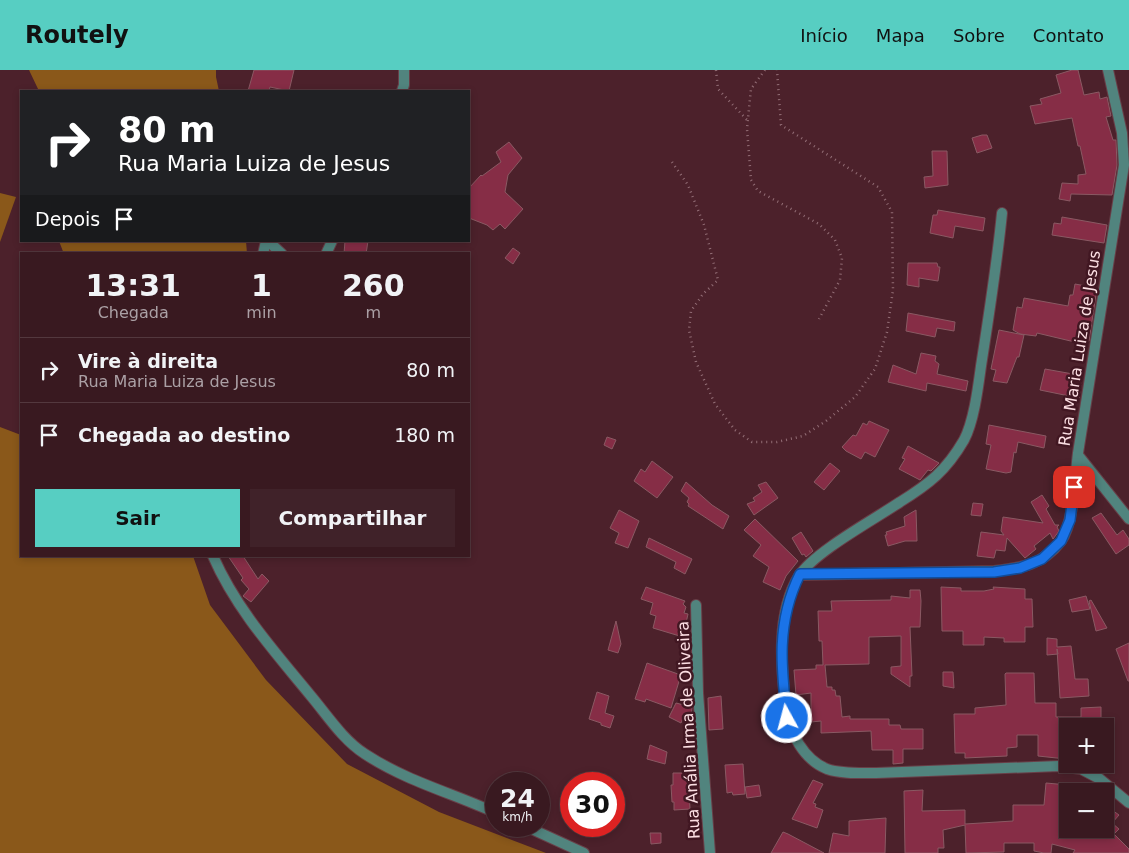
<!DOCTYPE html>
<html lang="pt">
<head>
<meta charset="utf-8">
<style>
  :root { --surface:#391920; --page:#402229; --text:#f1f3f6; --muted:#aba0a5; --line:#53383e; --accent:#57cec2 }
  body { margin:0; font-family:"DejaVu Sans",sans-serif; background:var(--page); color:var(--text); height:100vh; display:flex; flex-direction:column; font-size:19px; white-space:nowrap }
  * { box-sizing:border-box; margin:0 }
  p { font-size:16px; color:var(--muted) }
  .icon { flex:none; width:28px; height:28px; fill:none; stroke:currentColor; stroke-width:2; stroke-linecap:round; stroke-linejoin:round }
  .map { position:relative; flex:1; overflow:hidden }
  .details { position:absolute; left:20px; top:182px; width:450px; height:305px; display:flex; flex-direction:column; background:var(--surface); border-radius:0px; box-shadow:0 2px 8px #0003,0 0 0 1px var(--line) }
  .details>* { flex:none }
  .guide { position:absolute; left:20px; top:20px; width:450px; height:152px; border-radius:0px; box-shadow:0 2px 8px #0003,0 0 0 1px var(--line); background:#202124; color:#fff; overflow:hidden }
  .buttons { position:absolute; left:1059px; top:648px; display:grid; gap:10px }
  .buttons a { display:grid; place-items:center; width:55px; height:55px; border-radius:0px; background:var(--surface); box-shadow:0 2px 8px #0003,0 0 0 1px var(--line); font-size:25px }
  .speed { position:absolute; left:485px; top:702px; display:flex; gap:10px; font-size:25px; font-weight:700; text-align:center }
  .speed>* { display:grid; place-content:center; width:65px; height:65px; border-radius:50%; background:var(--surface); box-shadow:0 2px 8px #0003,0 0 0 1px var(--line); line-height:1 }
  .speed small { font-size:12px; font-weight:400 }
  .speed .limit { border:8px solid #d22; background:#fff; color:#111 }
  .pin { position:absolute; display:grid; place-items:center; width:42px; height:42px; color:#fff; margin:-21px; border-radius:10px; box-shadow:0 2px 8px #0006 }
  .me { position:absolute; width:55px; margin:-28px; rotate:353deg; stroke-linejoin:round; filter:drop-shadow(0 0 4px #0008) }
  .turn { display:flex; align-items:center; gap:18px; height:105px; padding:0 15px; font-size:22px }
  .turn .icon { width:65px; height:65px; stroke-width:2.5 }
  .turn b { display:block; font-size:35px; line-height:42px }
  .then { display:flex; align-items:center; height:48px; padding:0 15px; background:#0003; gap:10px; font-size:19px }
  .eta { display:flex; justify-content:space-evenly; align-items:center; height:85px; text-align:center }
  .eta b { font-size:30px; font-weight:800; line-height:35px }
  .cta { display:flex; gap:10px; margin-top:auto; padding:10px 15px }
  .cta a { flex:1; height:58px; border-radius:0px; background:var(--accent); color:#111; font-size:20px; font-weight:800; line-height:58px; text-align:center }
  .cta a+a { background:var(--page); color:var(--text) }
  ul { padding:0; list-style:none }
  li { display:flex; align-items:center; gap:15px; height:65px; padding:0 15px; border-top:1px solid var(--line) }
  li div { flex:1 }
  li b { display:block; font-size:19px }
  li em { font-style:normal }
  header { display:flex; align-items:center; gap:30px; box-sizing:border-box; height:70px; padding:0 25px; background:var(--accent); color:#111 }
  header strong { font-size:24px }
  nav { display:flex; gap:28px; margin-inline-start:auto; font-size:18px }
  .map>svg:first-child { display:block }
  .forest { fill:#8a581a }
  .building { fill:#862d46; stroke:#8a5963 }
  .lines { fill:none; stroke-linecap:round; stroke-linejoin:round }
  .minor-casing { stroke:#683f48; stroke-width:12 }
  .path { stroke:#936e76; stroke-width:2.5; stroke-dasharray:1 4; stroke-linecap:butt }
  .minor { stroke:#51847e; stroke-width:10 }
  .route-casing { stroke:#114b97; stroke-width:12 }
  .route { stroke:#1a73e8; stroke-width:9 }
  .labels { text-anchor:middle; stroke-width:5; stroke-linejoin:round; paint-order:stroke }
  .street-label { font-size:16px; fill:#fcdfe3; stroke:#411722 }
</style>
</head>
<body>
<header>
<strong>Routely</strong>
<nav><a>Início</a><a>Mapa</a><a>Sobre</a><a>Contato</a></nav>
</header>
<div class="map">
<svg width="1129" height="783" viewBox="0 0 1129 783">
  <rect width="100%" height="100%" fill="#4c212b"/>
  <g class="forest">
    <polygon points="29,0 216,0 216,7 219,21 39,21"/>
    <polygon points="0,123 16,127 0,172"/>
    <polygon points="59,171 246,171 247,184 64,184"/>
    <polygon points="0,357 21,365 21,486 193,486 210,535 266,610 347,694 439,742 546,783 0,783"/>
  </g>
  <g class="building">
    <polygon points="254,0 294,0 289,21 270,17 269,21 248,21"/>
    <polygon points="1072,0 1078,0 1084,25 1099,22 1100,29 1107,27 1111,46 1106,47 1113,70 1116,70 1117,95 1112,125 1071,124 1070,131 1059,129 1062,113 1078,114 1078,105 1086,104 1080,76 1078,76 1072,48 1035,54 1030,36 1042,34 1040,29 1061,23 1056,5"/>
    <polygon points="982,65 987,65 992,78 977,83 972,68"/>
    <polygon points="509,72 522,88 508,105 505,122 523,139 505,159 500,154 493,160 487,155 469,148 469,118 481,105 482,106 501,92 496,82"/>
    <polygon points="932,81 947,81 948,115 925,118 924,107 933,106"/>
    <polygon points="938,140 985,148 983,161 955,156 953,168 930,163 933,145 937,145"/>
    <polygon points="1062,147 1107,155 1104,173 1052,165 1054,153 1061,154"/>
    <polygon points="345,171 368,171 366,184 344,184"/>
    <polygon points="513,178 520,183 513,194 505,188"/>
    <polygon points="908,193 937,193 938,197 940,197 938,211 919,208 919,217 907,215"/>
    <polygon points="1075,214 1097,218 1089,271 1080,270 1079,273 1037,263 1036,266 1020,264 1013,260 1017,237 1022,238 1024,228 1068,236 1070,225 1073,225"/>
    <polygon points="908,243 955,252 954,261 937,258 935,267 906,261"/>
    <polygon points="999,260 1024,265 1019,287 1017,287 1007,313 993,311 996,300 991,299"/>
    <polygon points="921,283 936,286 935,291 939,294 937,304 968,311 966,321 927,313 926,321 888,312 893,295 916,304"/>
    <polygon points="1045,299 1073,304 1071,313 1081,315 1079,328 1040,320"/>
    <polygon points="869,351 889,360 875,387 865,382 861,389 846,381 842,377 853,365 856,366 863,353 867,355"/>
    <polygon points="989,355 1046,366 1044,378 1018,372 1016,383 1014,382 1011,402 1006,403 986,399 991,375 986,374"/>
    <polygon points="607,367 616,370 612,379 604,375"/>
    <polygon points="908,376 939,393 931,401 928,400 920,410 899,399 905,389 902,388"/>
    <polygon points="652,391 673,407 657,428 634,411 641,399 645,402"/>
    <polygon points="830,393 840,401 824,420 814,412"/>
    <polygon points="686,412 712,435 729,446 723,459 688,436 689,434 687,432 689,428 681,421"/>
    <polygon points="766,412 778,428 754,445 747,434 755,431 753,428 762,422 758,415"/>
    <polygon points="1042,425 1049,436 1046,439 1055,455 1059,455 1057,457 1059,461 1053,469 1050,463 1034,476 1036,479 1025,488 1007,468 1005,481 996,480 994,488 977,486 981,462 1004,465 1001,461 1003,447 1043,453 1031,432"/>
    <polygon points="973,433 983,434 981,446 971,445"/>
    <polygon points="619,440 639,451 628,478 615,473 619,463 610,458"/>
    <polygon points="916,440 917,471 905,471 888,476 885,465 887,465 886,462 905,456 904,447"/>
    <polygon points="1101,443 1117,465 1123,460 1129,469 1129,475 1116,484 1092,448"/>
    <polygon points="755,449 798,491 786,506 780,520 763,512 769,497 753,486 761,475 744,460"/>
    <polygon points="801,462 813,481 806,487 804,484 802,485 792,468"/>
    <polygon points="649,468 692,489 685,504 674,498 676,492 646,477"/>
    <polygon points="228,486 243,486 258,509 262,504 269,511 251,532 243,526 249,519 241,510 243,508"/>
    <polygon points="646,517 685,531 683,534 686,537 684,543 688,544 683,567 653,558 656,546 650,544 653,533 641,529"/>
    <polygon points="941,517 961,518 961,521 984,521 994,519 993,517 1025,519 1025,529 1032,529 1033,557 1025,557 1025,572 1004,572 1004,568 984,567 984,575 963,575 963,561 942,561"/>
    <polygon points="910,520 920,520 921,531 920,557 910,557 912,606 910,606 910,617 891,604 891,597 901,596 901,566 869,567 869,594 825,595 827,617 832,617 832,620 835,620 836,626 840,626 842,647 850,646 850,649 889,649 889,655 900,655 901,659 923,659 923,679 903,679 903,693 893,694 893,680 872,680 871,661 821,663 821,651 811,652 811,623 796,625 794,600 816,599 816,595 823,595 822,571 819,571 818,541 832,541 831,531 891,530 891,526 910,528"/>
    <polygon points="1086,526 1090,539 1072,542 1069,530"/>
    <polygon points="1091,530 1107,558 1096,561 1089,531"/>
    <polygon points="616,551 621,574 618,583 608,580"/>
    <polygon points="1047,568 1057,569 1057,577 1071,576 1075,609 1088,609 1089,626 1060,628 1057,579 1058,584 1047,585"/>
    <polygon points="1129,573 1129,611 1128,611 1116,579"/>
    <polygon points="647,593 678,604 677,607 680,608 671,638 646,629 645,632 635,629"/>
    <polygon points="943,602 953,602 954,618 943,616"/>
    <polygon points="1006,603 1034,603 1035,633 1056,633 1056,647 1081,647 1081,638 1101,637 1101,656 1068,656 1068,662 1065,663 1066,689 1038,686 1038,665 1017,665 1017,677 1007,678 1007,686 965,688 965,683 955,683 954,644 975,644 975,638 1006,635 1005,604"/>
    <polygon points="597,622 609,626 605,643 614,646 610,658 601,655 601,653 589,649"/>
    <polygon points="721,626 723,659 709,660 708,628"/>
    <polygon points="676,633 692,637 691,648 684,646 681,653 669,647"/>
    <polygon points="650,675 667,682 665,694 647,689"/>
    <polygon points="743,694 745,724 733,725 732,722 727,723 725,695"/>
    <polygon points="673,703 688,703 690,739 674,740 674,732 672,732 671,715 673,715"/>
    <polygon points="813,710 823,714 813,733 816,734 815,737 823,740 817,758 792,749"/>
    <polygon points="1046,713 1068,715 1068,759 1105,759 1105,735 1119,745 1112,753 1119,759 1114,764 1129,779 1129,783 1073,783 1075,780 1052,774 1051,783 1044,783 1034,781 1034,773 1004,773 1004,782 966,783 965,755 943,760 944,778 938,778 938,783 905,783 904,721 923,720 922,741 965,740 965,754 1013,751 1013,735 1044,735"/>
    <polygon points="759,715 761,726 747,728 745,717"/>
    <polygon points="886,748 885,783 829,783 833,763 849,766 849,751"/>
    <polygon points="783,762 788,764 824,783 771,783"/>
    <polygon points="650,763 661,763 661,773 651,774"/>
  </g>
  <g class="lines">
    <defs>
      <g id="minor">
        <polyline points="402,21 404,15 404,0"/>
        <path d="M 1002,143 C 997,194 989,245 981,296 C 978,318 974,351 964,370 C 946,401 929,414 900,432 C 875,449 814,482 799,506 C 776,543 781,598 786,639 C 789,662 804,690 827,699 C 842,704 860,703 876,703 L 1059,696 L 1081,699 L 1100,709 L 1129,733"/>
        <polyline points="268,171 282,184"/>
        <polyline points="263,184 266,171"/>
        <polyline points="326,184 332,171"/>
        <polyline points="1078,385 1129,449"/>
        <path d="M 213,486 C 236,539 275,582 311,626 C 327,645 343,670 365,684 C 406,711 452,723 496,743"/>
        <path d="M 800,505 L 994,501 C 1021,498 1043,495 1061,471 C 1074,453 1075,406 1078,383 C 1093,287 1108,191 1124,95 L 1122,63 L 1108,0"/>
        <polyline points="696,535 698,623 710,783"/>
        <polyline points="525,756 584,783"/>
      </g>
    </defs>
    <use href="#minor" class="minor-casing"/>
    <g class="path">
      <polyline points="716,0 718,19 748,51"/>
      <polyline points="765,0 751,19 749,38 747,59 751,110 758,121 819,154 835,170 842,188 840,210 819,249"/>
      <polyline points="672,92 688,115 704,155 718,210 703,224 691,241 689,260 696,292 715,334 735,360 752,372 777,372 803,366 826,351 855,327 875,299 887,262 893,220 892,142 878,117 781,55 777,0"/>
    </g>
    <use href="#minor" class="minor"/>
  </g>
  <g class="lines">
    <defs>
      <path id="route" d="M 787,648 C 781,598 776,552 800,504 L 994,502 L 1020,498 L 1042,489 L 1061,471 L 1070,450 L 1074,417"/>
    </defs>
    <use href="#route" class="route-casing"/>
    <use href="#route" class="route"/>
  </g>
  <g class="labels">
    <g class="street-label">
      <text transform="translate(1079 278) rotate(-81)" y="6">Rua Maria Luiza de Jesus</text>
      <text transform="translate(688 660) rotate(-93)" y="6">Rua Anália Irma de Oliveira</text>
    </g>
  </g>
</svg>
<div class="buttons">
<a>+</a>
<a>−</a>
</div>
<div class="speed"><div>24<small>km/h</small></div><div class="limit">30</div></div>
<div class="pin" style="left:1074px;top:417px;background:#d93025"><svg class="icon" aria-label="arrive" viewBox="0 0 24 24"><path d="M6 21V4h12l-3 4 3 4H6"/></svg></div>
<svg class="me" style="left:787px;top:648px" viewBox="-20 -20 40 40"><circle r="17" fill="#1a73e8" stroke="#fff" stroke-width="3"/><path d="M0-11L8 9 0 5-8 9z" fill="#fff"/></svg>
<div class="guide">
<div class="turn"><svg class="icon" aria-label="right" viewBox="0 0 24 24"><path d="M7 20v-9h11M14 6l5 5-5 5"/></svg><div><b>80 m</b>Rua Maria Luiza de Jesus</div></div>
<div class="then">Depois<svg class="icon" aria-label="arrive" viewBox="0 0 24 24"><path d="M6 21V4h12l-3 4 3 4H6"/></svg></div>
</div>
<section class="details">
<div class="eta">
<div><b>13:31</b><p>Chegada</p></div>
<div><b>1</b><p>min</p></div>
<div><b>260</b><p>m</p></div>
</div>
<ul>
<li><svg class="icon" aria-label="right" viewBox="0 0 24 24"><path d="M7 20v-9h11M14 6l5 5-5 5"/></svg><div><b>Vire à direita</b><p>Rua Maria Luiza de Jesus</p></div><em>80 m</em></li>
<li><svg class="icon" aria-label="arrive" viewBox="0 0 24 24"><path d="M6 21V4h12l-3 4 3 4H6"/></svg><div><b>Chegada ao destino</b></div><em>180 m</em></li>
</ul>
<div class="cta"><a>Sair</a><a>Compartilhar</a></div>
</section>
</div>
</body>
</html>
